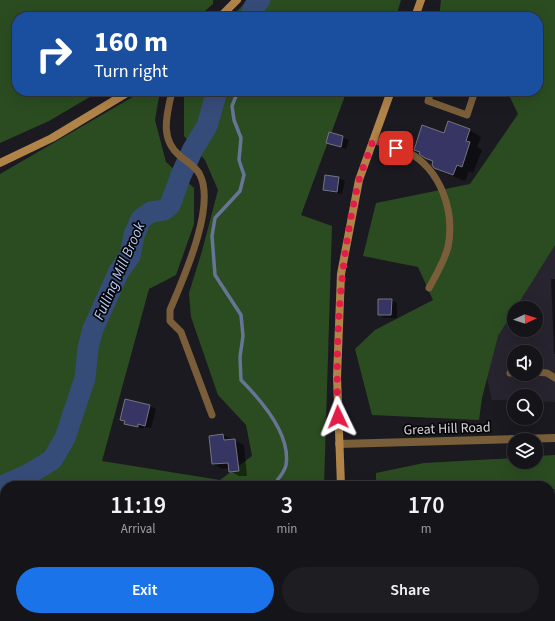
<!DOCTYPE html>
<html lang="en">
<head>
<meta charset="utf-8">
<style>
  :root { --surface:#151419; --page:#1e1d22; --text:#f1f3f6; --muted:#9d9ea2; --line:#343338; --accent:#1a73e8 }
  body { margin:0; font-family:"Source Sans 3",sans-serif; background:var(--page); color:var(--text); height:100vh; display:flex; flex-direction:column; font-size:15px; white-space:nowrap }
  * { box-sizing:border-box; margin:0 }
  p { font-size:13px; color:var(--muted) }
  .icon { flex:none; width:22px; height:22px; fill:none; stroke:currentColor; stroke-width:2; stroke-linecap:round; stroke-linejoin:round }
  .map { position:relative; flex:1; overflow:hidden }
  .drawer { position:absolute; left:0px; top:481px; width:555px; height:140px; display:flex; flex-direction:column; background:var(--surface); border-radius:16px 16px 0 0; box-shadow:0 4px 16px #0002,0 0 0 1px var(--line) }
  .drawer>* { flex:none }
  .banner { position:absolute; left:12px; top:12px; width:531px; height:84px; border-radius:16px; box-shadow:0 4px 16px #0002,0 0 0 1px var(--line); background:#1a4fa0; color:#fff; overflow:hidden }
  .needle { width:26px; rotate:87deg }
  .controls { position:absolute; left:507px; top:301px; display:grid; gap:8px }
  .controls a { display:grid; place-items:center; width:36px; height:36px; border-radius:50%; background:var(--surface); box-shadow:0 4px 16px #0002,0 0 0 1px var(--line); font-size:20px }
  .pin { position:absolute; display:grid; place-items:center; width:34px; height:34px; color:#fff; margin:-17px; border-radius:8px; box-shadow:0 2px 6px #0006 }
  .me { position:absolute; width:44px; margin:-22px; rotate:358deg; stroke-linejoin:round; filter:drop-shadow(0 0 3px #0008) }
  .turn { display:flex; align-items:center; gap:14px; height:84px; padding:0 16px; font-size:18px }
  .turn .icon { width:52px; height:52px; stroke-width:2.5 }
  .turn b { display:block; font-size:28px; line-height:34px }
  .eta { display:flex; justify-content:space-evenly; align-items:center; height:68px; text-align:center }
  .eta b { font-size:24px; font-weight:600; line-height:28px }
  .cta { display:flex; gap:8px; margin-top:auto; padding:8px 16px }
  .cta a { flex:1; height:46px; border-radius:24px; background:var(--accent); color:#fff; font-size:16px; font-weight:600; line-height:46px; text-align:center }
  .cta a+a { background:var(--page); color:var(--text) }
  .map>svg:first-child { display:block }
  .built { fill:#28242f; fill-rule:evenodd }
  .forest { fill:#2b4c21 }
  .shadow { fill:#0007 }
  .lines { fill:none; stroke-linecap:round; stroke-linejoin:round }
  .stream { stroke:#667595; stroke-width:3.5 }
  .river { stroke:#364c78; stroke-width:21 }
  .building { fill:#363563; stroke:#74747d }
  .lane { stroke:#7a5e3a; stroke-width:7 }
  .street { stroke:#7a5e3a; stroke-width:8 }
  .secondary { stroke:#b08348; stroke-width:8 }
  .route { stroke:#e11d48; stroke-width:7; stroke-dasharray:0 12.6 }
  .labels { text-anchor:middle; stroke-width:3.5; stroke-linejoin:round; paint-order:stroke }
  .street-label { font-size:14px; fill:#d5d4d9; stroke:#070608 }
  .water-label { font-size:15px; font-style:italic; fill:#b6cdf8; stroke:#070608 }
</style>
</head>
<body>
<div class="map">
<svg width="555" height="621" viewBox="0 0 555 621">
  <rect width="100%" height="100%" fill="#1c1a21"/>
  <path class="built" d="M 555,239 L 555,402 L 536,401 L 536,396 L 514,396 L 514,400 L 492,400 L 479,342 ZM 514,308 L 536,308 L 536,330 L 514,330 ZM 514,352 L 536,352 L 536,374 L 514,374 Z"/>
  <g class="forest">
    <polygon points="0,0 213,0 213,4 198,17 17,17 17,91 100,91 49,121 0,143"/>
    <polygon points="248,0 401,0 396,17 231,17"/>
    <polygon points="441,0 555,0 555,245 498,336 482,398 479,420 372,415 355,349 375,330 433,300 418,267 363,256 376,203 470,184 518,114 507,91 538,91 538,17 439,17"/>
    <polygon points="143,91 160,91 155,120 166,162 194,188 194,224 176,275 149,289 102,461 220,480 252,456 246,425 218,395 191,317 189,293 202,251 218,190 205,160 184,136 184,98 186,91 353,91 346,93 301,215 332,226 324,486 5,486 5,593 0,599 0,174"/>
    <polygon points="555,455 555,489 550,490 550,486 376,486 376,473 424,463 514,458 514,462 536,462 536,456"/>
    <polygon points="198,616 340,616 341,621 199,621"/>
    <polygon points="386,616 494,616 495,621 387,621"/>
  </g>
  <g class="shadow">
    <polygon points="469,130 481,137 477,147 482,150 473,173 469,171 465,181 447,174 435,167 434,162 415,149 444,134"/>
    <polygon points="330,133 349,140 346,149 327,143"/>
    <polygon points="339,178 345,181 342,194 330,192 324,189"/>
    <polygon points="551,279 555,279 555,354 554,354"/>
    <polygon points="392,300 397,303 397,318 384,318 379,314"/>
    <polygon points="126,400 150,406 156,409 151,428 144,427 143,429 131,426 121,419"/>
    <polygon points="223,435 244,445 247,476 239,476 230,471 230,468 222,469 213,464"/>
    <polygon points="550,510 555,512 555,621 496,621 495,616 550,616"/>
  </g>
  <g class="lines">
    <g class="stream">
      <path d="M 238,91 L 232,106 L 234,120 L 241,138 L 239,160 L 244,175 L 240,191 L 215,218 L 212,236 L 215,275 L 241,315 L 243,336 L 240,357 L 241,380 C 261,400 291,435 286,465 C 285,472 277,480 273,486"/>
      <polyline points="266,621 266,616"/>
    </g>
    <g class="river">
      <polyline points="250,17 254,7 260,0"/>
      <polyline points="0,487 29,474 52,460 65,438 85,378 88,348 93,329 119,271 130,256 134,235 141,219 151,212 164,210 170,205 181,175 193,149 207,126 217,91"/>
    </g>
  </g>
  <g class="building">
    <polygon points="448,121 470,129 466,141 470,142 462,167 457,165 453,175 434,168 432,165 433,161 425,158 419,154 420,152 414,150 422,125 444,133"/>
    <polygon points="329,132 343,136 341,147 326,143"/>
    <polygon points="325,175 339,177 337,192 323,190"/>
    <polygon points="378,299 392,299 391,315 378,315"/>
    <polygon points="125,399 150,405 145,426 138,424 138,427 124,424 125,421 120,420"/>
    <polygon points="223,434 224,440 235,439 239,471 229,472 228,463 212,464 209,436"/>
  </g>
  <g class="lines">
    <g class="lane">
      <path d="M 172,91 C 167,114 159,139 180,156 C 187,162 196,166 200,175 C 216,207 183,279 170,310 L 170,321 L 181,332 L 212,415"/>
      <polyline points="431,91 428,101 467,115 475,91"/>
      <path d="M 373,140 C 384,144 397,147 408,152 C 441,170 455,211 448,247 C 444,262 436,275 429,288"/>
      <polyline points="536,372 547,373 555,378"/>
      <polyline points="510,373 514,373"/>
    </g>
    <polyline class="street" points="339,444 555,438"/>
    <g class="secondary">
      <polyline points="220,17 237,0"/>
      <polyline points="415,17 421,0"/>
      <polyline points="0,163 52,138 130,91"/>
      <polyline points="341,486 337,377 341,274 359,180 391,91"/>
      <polyline points="358,616 359,621"/>
    </g>
  </g>
  <g class="lines">
    <path class="route" d="M 338,417 C 335,338 340,258 359,180 C 363,167 369,153 373,140 L 396,148"/>
  </g>
  <g class="labels">
    <g class="street-label">
      <text transform="translate(447 428) rotate(-2)" y="5">Great Hill Road</text>
    </g>
    <g class="water-label">
      <text transform="translate(119 271) rotate(-66)" y="5">Fulling Mill Brook</text>
    </g>
  </g>
</svg>
<div class="controls">
<a><svg class="needle" viewBox="-14 -14 28 28"><path d="M0-13l5 13h-10z" fill="#e53935"/><path d="M0 13l5-13h-10z" fill="#9d9ea2"/></svg></a>
<a><svg class="icon" aria-label="sound" viewBox="0 0 24 24"><path d="M4 9h4l5-4v14l-5-4H4zM17 9q2 3 0 6"/></svg></a>
<a><svg class="icon" aria-label="search" viewBox="0 0 24 24"><circle cx="10" cy="10" r="6"/><path d="M15 15l6 6"/></svg></a>
<a><svg class="icon" aria-label="layers" viewBox="0 0 24 24"><path d="M12 4l9 5-9 5-9-5zM3 14l9 5 9-5"/></svg></a>
</div>
<div class="pin" style="left:396px;top:148px;background:#d93025"><svg class="icon" aria-label="arrive" viewBox="0 0 24 24"><path d="M6 21V4h12l-3 4 3 4H6"/></svg></div>
<svg class="me" style="left:338px;top:417px" viewBox="-20 -20 40 40"><path d="M0-17L14 15 0 8-14 15z" fill="#e11d48" stroke="#fff" stroke-width="4"/></svg>
<div class="banner">
<div class="turn"><svg class="icon" aria-label="right" viewBox="0 0 24 24"><path d="M7 20v-9h11M14 6l5 5-5 5"/></svg><div><b>160 m</b>Turn right</div></div>
</div>
<section class="drawer">
<div class="eta">
<div><b>11:19</b><p>Arrival</p></div>
<div><b>3</b><p>min</p></div>
<div><b>170</b><p>m</p></div>
</div>
<div class="cta"><a>Exit</a><a>Share</a></div>
</section>
</div>
</body>
</html>
